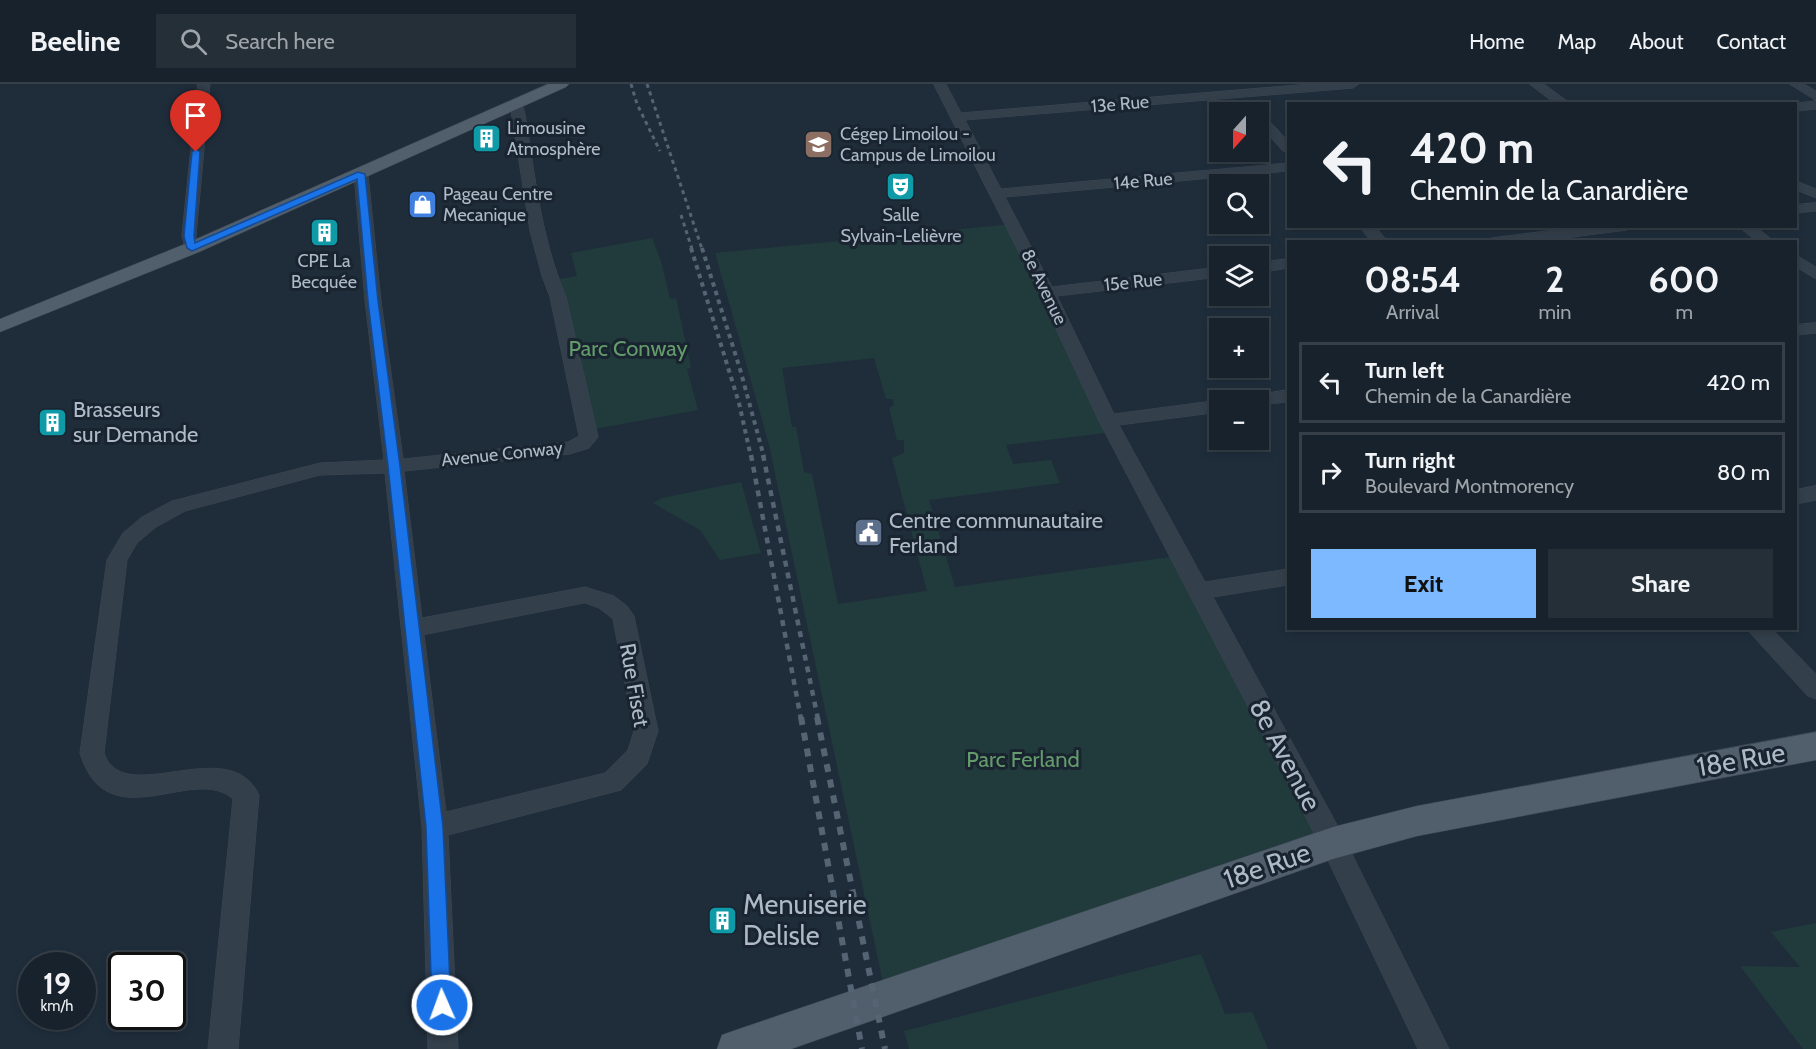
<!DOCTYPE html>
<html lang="en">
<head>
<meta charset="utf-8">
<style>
  :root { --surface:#17222c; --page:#242f38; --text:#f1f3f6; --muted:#9ea4a9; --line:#363f48; --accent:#7cb9ff }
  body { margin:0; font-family:Cabin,sans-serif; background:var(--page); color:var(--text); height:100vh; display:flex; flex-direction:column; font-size:22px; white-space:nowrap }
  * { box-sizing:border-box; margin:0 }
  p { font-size:20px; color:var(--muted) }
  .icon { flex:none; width:33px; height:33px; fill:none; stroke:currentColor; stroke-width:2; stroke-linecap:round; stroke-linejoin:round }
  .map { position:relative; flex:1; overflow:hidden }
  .side { position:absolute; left:1287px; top:156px; width:510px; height:390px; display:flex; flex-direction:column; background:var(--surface); border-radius:0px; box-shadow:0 3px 9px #0003,0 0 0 2px var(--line) }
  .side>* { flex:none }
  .guide { position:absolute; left:1287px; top:18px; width:510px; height:126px; border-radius:0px; box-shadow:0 3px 9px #0003,0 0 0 2px var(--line); background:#17222c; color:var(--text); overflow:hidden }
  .needle { width:39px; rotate:201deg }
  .controls { position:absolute; left:1209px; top:18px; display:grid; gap:12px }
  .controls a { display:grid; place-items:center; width:60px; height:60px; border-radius:0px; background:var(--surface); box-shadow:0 3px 9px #0003,0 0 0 2px var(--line); font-size:30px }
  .speed { position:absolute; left:18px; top:868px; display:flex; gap:12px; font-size:30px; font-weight:700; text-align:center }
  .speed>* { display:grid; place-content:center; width:78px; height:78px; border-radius:50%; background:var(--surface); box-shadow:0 3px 9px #0003,0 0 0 2px var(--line); line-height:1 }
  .speed small { font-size:15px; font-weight:400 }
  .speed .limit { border:3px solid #111; border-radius:9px; background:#fff; color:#111 }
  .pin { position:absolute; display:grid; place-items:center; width:51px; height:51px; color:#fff; margin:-62px -26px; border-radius:50% 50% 50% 0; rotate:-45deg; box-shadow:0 0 6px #0007 }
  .pin .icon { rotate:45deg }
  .me { position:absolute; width:66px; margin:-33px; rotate:358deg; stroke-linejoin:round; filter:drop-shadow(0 0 4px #0008) }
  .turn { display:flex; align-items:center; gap:21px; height:126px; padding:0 24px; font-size:27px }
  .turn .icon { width:78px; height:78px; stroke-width:2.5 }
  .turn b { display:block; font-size:42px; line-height:51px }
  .eta { display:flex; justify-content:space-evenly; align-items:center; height:102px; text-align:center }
  .eta b { font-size:36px; font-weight:700; line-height:42px }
  .cta { display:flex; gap:12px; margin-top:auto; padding:12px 24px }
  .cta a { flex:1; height:69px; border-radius:0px; background:var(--accent); color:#111; font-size:24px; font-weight:700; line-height:69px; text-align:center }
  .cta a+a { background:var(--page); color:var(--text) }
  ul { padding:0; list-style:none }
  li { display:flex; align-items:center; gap:18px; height:81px; margin:0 12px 9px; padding:0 12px; border:3px solid var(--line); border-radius:0px }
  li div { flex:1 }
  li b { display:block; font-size:22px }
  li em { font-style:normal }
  header { display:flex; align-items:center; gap:36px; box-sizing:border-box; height:84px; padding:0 30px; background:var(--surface); border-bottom:2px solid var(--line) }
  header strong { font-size:28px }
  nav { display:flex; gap:33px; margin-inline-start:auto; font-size:21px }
  .search { width:420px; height:54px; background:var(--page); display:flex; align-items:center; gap:15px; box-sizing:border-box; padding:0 21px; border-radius:0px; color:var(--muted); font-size:22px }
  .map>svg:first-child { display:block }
  .green { fill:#213b3c; fill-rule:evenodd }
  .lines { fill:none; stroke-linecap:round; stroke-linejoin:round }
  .minor-casing { stroke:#3d4855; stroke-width:1 }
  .major-casing { stroke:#3d4855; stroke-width:1 }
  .minor { fill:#333f4b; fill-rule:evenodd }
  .major { fill:#515e6c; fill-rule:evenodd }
  .rail-far3 { stroke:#556473; stroke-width:3; stroke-dasharray:4 4; stroke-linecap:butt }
  .rail-far2 { stroke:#556473; stroke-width:4; stroke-dasharray:4.5 4.5; stroke-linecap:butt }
  .rail-far1 { stroke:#556473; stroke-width:4.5; stroke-dasharray:6 6; stroke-linecap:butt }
  .rail { stroke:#556473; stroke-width:6; stroke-dasharray:8 8; stroke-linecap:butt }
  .route { fill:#1a73e8; stroke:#114b97; stroke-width:1.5 }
  .labels { text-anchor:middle; stroke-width:6; stroke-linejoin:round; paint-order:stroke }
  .far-street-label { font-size:18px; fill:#aebac8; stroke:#192430 }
  .far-poi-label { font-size:18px; fill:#aebac8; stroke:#192430; text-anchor:start }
  .park-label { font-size:22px; fill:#639b6b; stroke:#192430 }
  .poi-label { font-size:22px; fill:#aebac8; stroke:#192430; text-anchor:start }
  .street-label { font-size:22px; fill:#aebac8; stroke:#192430 }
  .near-street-label { font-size:27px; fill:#aebac8; stroke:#192430 }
  .near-poi-label { font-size:27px; fill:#aebac8; stroke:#192430; text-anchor:start }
</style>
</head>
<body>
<header>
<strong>Beeline</strong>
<div class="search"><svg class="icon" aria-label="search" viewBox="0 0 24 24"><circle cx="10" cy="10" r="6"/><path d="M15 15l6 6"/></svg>Search here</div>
<nav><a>Home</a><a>Map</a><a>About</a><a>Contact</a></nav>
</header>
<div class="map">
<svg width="1816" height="965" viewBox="0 0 1816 965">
  <rect width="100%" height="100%" fill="#1f2d3b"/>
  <g class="green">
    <path d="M 1013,140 L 1113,348 L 1006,361 L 1013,380 L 1051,376 L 1060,399 L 929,416 L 955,503 L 1178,472 L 1333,759 L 886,913 L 769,361 L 715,169 ZM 874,274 L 886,315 L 893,315 L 894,321 L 889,324 L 897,356 L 904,356 L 904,369 L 892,374 L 927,507 L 838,520 L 812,390 L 804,388 L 796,343 L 792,343 L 782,284 Z"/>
    <polygon points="652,154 661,177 670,215 676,214 691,283 687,285 698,326 589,346 550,197 577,192 571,169"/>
    <polygon points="741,398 761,469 720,476 700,446 653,419 662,414"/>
    <polygon points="1816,839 1816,965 1803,965 1740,882 1800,883 1771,848"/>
    <polygon points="1201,870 1225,930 1252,928 1268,965 909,965 904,947"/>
  </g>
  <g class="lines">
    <defs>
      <g id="minor">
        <polygon points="198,0 210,0 196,152 199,164 192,168 185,164 182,152"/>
        <polygon points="934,0 946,0 961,29 1310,0 1359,0 1353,4 965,36 1001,105 1288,79 1288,87 1005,113 1052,203 1220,183 1220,193 1057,212 1114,330 1220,316 1221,316 1220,328 1119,341 1205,498 1288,485 1288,501 1213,513 1342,750 1449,965 1418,965 1324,768 1099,337 1039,208"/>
        <polygon points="1530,0 1544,0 1571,20 1556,20"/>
        <polygon points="1790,0 1804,0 1816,7 1816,16"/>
        <path d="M 516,16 L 522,20 L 525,30 C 535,92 541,154 566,213 L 598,353 L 589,364 L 570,370 L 404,387 L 422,534 L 585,503 L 614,512 L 627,522 L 634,532 L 658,647 L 647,680 L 621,706 L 448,751 L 458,965 L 428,965 L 422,743 L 385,389 L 320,391 L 185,427 L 156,443 L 137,459 L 127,476 L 104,669 C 123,726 229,647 259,711 L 238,965 L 208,965 L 233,715 C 194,679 107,758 80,669 L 107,476 L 123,449 L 142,433 L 172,417 L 320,379 L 384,376 L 365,217 L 354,90 L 356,87 L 361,86 L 368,90 L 381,217 L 403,375 L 568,358 L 579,352 L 550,213 L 542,192 L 530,147 L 510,20 ZM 585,519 L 599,524 L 613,535 L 634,647 L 628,666 L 605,689 L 446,728 L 424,551 Z"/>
        <polygon points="1816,17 1816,25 1796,27 1795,20"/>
        <polygon points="1257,28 1262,29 1288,57 1288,68 1283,67 1258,40"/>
        <polygon points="1796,97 1816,105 1816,114 1796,106"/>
        <polygon points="1816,119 1816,127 1796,129 1796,121"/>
        <polygon points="1359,142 1375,142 1388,158 1372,158"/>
        <polygon points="1586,142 1634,142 1627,146 1534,158 1485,158 1492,154"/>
        <polygon points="1738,142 1755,142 1775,158 1758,158"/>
        <polygon points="1796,171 1816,183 1816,195 1796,183"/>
        <polygon points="1288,175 1288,184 1258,189 1258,179"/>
        <polygon points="1816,239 1816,249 1796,251 1796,241"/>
        <polygon points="1288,306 1288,318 1258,321 1258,316 1248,316 1251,312"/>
        <polygon points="1816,402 1816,416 1796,420 1796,406"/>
        <polygon points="1746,544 1771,544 1816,590 1816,615 1808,612"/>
      </g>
      <g id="major">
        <polygon points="548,0 569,0 566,3 199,168 0,248 0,235 185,160"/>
        <polygon points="1816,648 1816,676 1417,752 1333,775 791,965 717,965 722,951 736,946 1333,743 1417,722"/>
      </g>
    </defs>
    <use href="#minor" class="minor-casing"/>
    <use href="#major" class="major-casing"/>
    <use href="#minor" class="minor"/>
    <use href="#major" class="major"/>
    <g class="rail-far3">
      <polyline points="631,0 637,20 660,67"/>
      <polyline points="647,0 702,165"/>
      <polyline points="681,131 692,165"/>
    </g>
    <g class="rail-far2">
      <polyline points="691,164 739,319 751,373"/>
      <polyline points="702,164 740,285 764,373"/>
    </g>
    <g class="rail-far1">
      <polyline points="751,371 801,635"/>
      <polyline points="763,371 818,635"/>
    </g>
    <g class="rail">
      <polyline points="801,633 862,965"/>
      <polyline points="817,633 885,965"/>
    </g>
  </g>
  <polygon class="route" points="196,65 200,68 194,152 195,159 358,88 365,90 378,217 400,382 443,743 451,921 448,927 442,930 435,927 432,921 426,743 388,382 368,217 357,95 192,167 187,164 184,152 192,68"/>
  <defs>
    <symbol id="building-square" viewBox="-11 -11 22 22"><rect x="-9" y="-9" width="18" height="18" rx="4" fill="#0f9aa8" stroke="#192430"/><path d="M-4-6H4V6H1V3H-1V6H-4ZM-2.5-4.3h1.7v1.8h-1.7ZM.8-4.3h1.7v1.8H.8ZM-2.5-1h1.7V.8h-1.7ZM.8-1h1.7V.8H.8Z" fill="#fff"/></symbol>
    <symbol id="university-square" viewBox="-11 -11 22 22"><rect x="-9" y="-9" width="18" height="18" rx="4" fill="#8d6e63" stroke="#192430"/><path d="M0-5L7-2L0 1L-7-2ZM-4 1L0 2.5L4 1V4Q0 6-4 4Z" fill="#fff"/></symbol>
    <symbol id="theatre-square" viewBox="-11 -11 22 22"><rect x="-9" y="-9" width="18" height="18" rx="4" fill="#0f9aa8" stroke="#192430"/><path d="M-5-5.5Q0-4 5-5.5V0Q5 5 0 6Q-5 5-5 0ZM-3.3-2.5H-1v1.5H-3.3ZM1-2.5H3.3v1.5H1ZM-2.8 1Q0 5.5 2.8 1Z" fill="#fff"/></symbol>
    <symbol id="shop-square" viewBox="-11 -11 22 22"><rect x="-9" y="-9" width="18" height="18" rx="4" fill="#3f7fe0" stroke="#192430"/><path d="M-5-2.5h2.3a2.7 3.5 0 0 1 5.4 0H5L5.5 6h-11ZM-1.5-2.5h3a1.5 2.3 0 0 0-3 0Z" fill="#fff"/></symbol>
    <symbol id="civic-square" viewBox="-11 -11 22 22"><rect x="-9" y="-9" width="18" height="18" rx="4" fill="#5c6f8a" stroke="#192430"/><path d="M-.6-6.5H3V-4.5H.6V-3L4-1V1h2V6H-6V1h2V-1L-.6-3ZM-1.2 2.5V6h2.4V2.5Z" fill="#fff"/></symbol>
  </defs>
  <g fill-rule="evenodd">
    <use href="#building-square" x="470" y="38" width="33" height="33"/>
    <use href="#university-square" x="802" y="44" width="33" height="33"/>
    <use href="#theatre-square" x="884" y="86" width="33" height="33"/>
    <use href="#shop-square" x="406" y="104" width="33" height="33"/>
    <use href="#building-square" x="308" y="132" width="33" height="33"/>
    <use href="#building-square" x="36" y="322" width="33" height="33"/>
    <use href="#civic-square" x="852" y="432" width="33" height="33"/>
    <use href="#building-square" x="706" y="820" width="33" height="33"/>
  </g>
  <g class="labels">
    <g class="far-street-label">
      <text transform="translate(1120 20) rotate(-5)" y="6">13e Rue</text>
      <text transform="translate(1143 97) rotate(-5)" y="6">14e Rue</text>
      <text transform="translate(1133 198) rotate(-6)" y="6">15e Rue</text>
      <text transform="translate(1044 203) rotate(64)" y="6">8e Avenue</text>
      <text transform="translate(502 370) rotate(-6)" y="6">Avenue Conway</text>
    </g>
    <g class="far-poi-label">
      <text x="507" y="50">Limousine<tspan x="507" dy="21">Atmosphère</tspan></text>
      <text x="840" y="56">Cégep Limoilou -<tspan x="840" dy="21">Campus de Limoilou</tspan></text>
      <text x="443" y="116">Pageau Centre<tspan x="443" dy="21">Mecanique</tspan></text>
      <text x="901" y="137" text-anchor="middle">Salle<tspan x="901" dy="21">Sylvain-Lelièvre</tspan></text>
      <text x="324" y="183" text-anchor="middle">CPE La<tspan x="324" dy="21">Becquée</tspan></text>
    </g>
    <g class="park-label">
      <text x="628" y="272">Parc Conway</text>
      <text x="1023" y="683">Parc Ferland</text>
    </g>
    <g class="poi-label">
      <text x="73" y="333">Brasseurs<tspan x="73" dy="25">sur Demande</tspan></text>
      <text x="889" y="444">Centre communautaire<tspan x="889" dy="25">Ferland</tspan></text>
    </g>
    <g class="street-label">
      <text transform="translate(635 601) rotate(80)" y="8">Rue Fiset</text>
    </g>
    <g class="near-street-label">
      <text transform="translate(1285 671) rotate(62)" y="9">8e Avenue</text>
      <text transform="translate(1741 676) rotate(-10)" y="9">18e Rue</text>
      <text transform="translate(1267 782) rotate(-19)" y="9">18e Rue</text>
    </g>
    <g class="near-poi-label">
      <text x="743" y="830">Menuiserie<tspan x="743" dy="31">Delisle</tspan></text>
    </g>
  </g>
</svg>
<div class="controls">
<a><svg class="needle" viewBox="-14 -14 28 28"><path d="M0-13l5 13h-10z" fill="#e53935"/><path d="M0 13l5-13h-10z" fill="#9ea4a9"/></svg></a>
<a><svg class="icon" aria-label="search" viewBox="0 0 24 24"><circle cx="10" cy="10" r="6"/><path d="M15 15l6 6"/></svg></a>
<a><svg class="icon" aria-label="layers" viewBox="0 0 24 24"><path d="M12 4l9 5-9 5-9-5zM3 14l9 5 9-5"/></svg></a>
<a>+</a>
<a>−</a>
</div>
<div class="speed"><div>19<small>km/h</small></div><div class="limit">30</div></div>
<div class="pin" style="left:196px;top:68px;background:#d93025"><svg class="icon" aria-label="arrive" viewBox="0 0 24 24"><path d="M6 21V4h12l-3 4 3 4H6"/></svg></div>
<svg class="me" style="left:442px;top:921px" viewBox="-20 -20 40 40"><circle r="17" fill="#1a73e8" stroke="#fff" stroke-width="3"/><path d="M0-11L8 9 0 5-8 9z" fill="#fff"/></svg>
<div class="guide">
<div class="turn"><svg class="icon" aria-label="left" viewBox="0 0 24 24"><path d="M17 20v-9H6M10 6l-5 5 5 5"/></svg><div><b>420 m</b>Chemin de la Canardière</div></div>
</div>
<section class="side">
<div class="eta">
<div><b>08:54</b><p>Arrival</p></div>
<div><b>2</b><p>min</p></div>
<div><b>600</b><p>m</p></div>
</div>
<ul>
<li><svg class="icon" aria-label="left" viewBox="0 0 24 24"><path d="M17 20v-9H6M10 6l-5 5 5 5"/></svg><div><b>Turn left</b><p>Chemin de la Canardière</p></div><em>420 m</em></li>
<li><svg class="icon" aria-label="right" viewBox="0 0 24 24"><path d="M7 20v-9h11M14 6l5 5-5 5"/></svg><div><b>Turn right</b><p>Boulevard Montmorency</p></div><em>80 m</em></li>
</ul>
<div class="cta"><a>Exit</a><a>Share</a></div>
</section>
</div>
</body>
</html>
